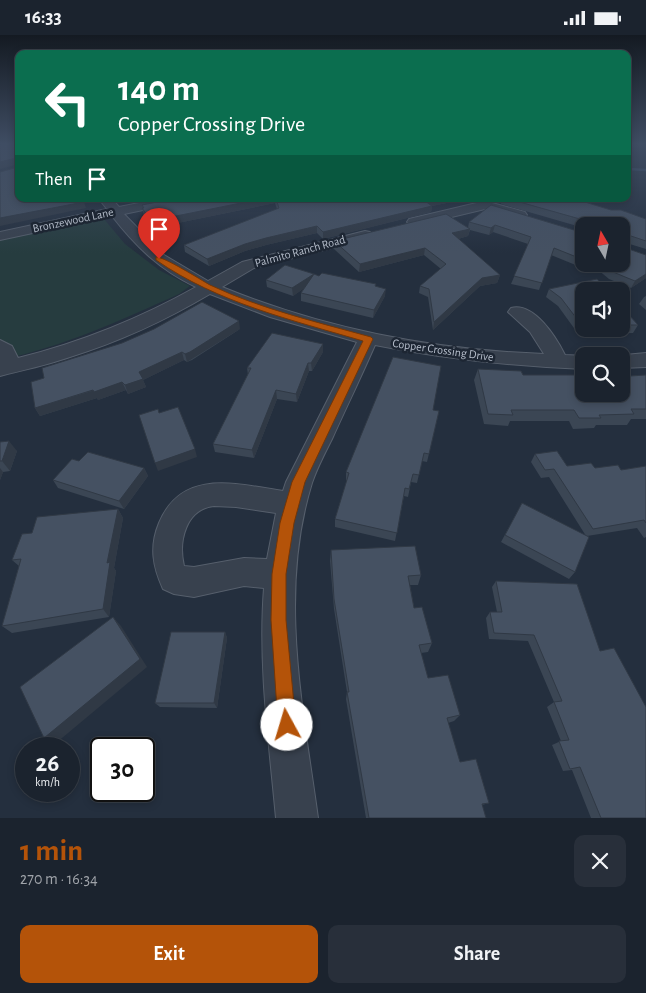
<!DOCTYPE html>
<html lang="en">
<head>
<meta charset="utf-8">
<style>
  :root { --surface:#1b232e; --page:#282f3a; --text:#f1f3f6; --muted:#a0a4aa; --line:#39404a; --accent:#b45309 }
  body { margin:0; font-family:"Alegreya Sans",sans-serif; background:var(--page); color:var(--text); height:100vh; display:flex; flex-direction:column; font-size:19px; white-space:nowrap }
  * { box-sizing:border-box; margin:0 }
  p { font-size:16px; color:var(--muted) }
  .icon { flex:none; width:28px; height:28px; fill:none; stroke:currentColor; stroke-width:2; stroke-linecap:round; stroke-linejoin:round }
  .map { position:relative; height:783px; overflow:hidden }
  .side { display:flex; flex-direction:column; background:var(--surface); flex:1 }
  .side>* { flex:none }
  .guide { position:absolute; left:15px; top:15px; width:616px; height:152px; border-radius:10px; box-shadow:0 2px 8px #0003,0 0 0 1px var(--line); background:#0b6e4f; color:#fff; overflow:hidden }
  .needle { width:32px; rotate:351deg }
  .controls { position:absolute; left:575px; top:182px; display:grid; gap:10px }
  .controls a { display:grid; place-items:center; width:55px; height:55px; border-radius:10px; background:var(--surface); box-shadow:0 2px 8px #0003,0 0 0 1px var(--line); font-size:25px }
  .speed { position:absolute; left:15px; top:702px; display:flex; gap:10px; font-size:25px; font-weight:700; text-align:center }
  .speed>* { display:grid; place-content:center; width:65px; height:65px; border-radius:50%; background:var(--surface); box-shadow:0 2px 8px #0003,0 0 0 1px var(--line); line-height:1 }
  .speed small { font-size:12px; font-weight:400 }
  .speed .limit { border:2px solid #111; border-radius:8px; background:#fff; color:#111 }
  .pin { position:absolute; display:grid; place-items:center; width:42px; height:42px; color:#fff; margin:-51px -21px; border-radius:50% 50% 50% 0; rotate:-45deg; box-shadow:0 0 5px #0007 }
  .pin .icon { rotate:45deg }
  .me { position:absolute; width:55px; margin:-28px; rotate:354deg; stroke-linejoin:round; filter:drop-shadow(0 0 4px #0008) }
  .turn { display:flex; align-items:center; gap:18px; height:105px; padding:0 20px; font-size:22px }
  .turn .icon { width:65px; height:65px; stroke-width:2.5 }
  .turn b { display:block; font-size:35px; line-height:42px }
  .then { display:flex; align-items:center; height:48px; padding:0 20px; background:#0003; gap:10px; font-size:19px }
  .round { display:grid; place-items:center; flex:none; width:52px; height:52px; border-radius:10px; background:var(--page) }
  .head { display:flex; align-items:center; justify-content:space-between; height:85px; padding:0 20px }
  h1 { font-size:30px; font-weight:700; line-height:38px; color:var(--accent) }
  .action { display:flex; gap:10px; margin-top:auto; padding:10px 20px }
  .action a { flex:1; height:58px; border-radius:10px; background:var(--accent); color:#fff; font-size:20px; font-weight:700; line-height:58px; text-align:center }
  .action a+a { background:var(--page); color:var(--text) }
  .status { display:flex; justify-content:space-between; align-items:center; height:35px; padding:0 25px; background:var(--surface); direction:ltr }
  .status svg { height:14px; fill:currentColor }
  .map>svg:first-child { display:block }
  .green { fill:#263c3f }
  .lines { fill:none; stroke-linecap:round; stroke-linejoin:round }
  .stream { stroke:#394c67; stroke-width:2.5 }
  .minor-casing { stroke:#565f6c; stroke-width:2 }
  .minor { fill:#38414e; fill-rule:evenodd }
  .wall { fill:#3b4654 }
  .shaded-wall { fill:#303945 }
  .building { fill:#455162; stroke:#303945 }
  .route { fill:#b45309; stroke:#753606 }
  .labels { text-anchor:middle; stroke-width:5; stroke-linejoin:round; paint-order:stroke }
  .far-street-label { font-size:12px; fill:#b4bcc9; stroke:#1d2633 }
</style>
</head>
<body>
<div class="status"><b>16:33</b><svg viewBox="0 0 49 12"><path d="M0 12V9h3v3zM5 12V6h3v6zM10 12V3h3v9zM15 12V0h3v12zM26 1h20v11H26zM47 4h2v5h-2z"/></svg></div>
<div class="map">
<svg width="646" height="783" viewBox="0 0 646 783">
  <rect width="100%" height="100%" fill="#242f3e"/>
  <path class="green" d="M 104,184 L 125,209 L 159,235 L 190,251 L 179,259 C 121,285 63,312 0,325 L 0,205 Z"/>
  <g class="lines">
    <polyline class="stream" points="628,134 646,135"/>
    <defs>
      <g id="minor">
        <path d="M 99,164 L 112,164 L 119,172 L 159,164 L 182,164 L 181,167 L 124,179 L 164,220 L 208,246 L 242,227 L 365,196 L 370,197 L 372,200 L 370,203 L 254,233 L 222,252 C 325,294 434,315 544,319 L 530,297 L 508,277 L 511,273 C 534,267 556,302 565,320 L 587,321 L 584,321 L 584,334 C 513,331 444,324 375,310 C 361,342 346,373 332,404 C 325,418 317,433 312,448 C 278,557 303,673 318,783 L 276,783 C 269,707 258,629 264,553 L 244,551 L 194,562 L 174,559 L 163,554 C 153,532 149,512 159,488 C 182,433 236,449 283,456 L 286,447 L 357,307 L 270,282 L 210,259 C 166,285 119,307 70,322 C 47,330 23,335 0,341 L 0,305 L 12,311 L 18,323 C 81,307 139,284 196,252 C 160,235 136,212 112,181 L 0,205 L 0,197 L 107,174 ZM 214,471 L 236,472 L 276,478 L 267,524 L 244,523 L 194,532 L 184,531 C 178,506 186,474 214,471 Z"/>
        <polygon points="485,166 525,177 527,180 520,184 485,174 414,191 407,187 409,184"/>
        <polygon points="646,318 646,332 621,333 621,321 614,321"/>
      </g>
    </defs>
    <use href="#minor" class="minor-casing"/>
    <use href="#minor" class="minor"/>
  </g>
  <g class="wall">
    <polygon points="172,164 466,164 432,171 431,177 323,204 317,198 266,210 245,216 209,231 185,217 184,210 277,174 275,168 153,193 144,180 142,173 143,173 142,170"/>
    <polygon points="502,164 575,164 611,175 646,184 646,214 623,207 623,212 646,220 646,243 631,253 609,244 591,229 621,229 621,191 584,191 584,193 501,169"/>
    <polygon points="469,187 584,198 584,229 587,229 583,233 551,220 539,255 511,249 528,209 493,197 489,200 470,195 468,201 458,204 500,240 497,248 480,251 433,295 428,262 419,258 420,251 441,234 424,220 359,237 334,214 334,206 468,193"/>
    <polygon points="319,241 376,249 376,251 385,261 373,283 301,266 301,258 304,253 293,261 267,252 266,245"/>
    <polygon points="549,254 584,256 584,294 621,294 621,271 638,290 633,298 579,300 558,271 546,262"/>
    <polygon points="646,261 646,275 639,269 644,262"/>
    <polygon points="240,294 192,325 187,327 184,325 143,345 146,352 128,359 126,355 98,365 97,363 40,381 35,373"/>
    <polygon points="323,317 312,336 309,336 297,367 277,364 254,423 215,417 213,409 248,340 247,333"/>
    <polygon points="478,334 523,340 630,341 646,340 646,384 631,384 627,390 596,390 594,393 573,394 569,386 510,386 508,391 484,389 474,345"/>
    <polygon points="433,375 439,376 427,427 422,426 417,448 411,447 408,462 404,461 395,506 335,492 335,484 347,445 346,445 346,437"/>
    <polygon points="0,407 17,416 10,436 3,437 0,445"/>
    <polygon points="535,419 567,431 621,435 646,431 646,502 644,503 637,493 587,501 575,537 569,544 501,507 522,468 586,501 549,442 541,443 531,427"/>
    <polygon points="79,426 144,433 148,441 124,474 58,453 53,445"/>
    <polygon points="118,474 123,483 114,533 116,536 109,582 12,598 2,591 19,531 12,525 32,498"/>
    <polygon points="331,515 421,540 418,550 410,550 414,573 432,608 428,617 421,618 428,643 460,680 454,686 448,688 460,727 489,768 482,770 486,783 366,783 346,664 347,657 334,574 330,526"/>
    <polygon points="496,546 577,549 646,783 591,783 572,735 563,736 552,710 561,706 547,672 554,667 528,606 489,604 486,583 490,577 497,577 492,552"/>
    <polygon points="225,597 227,603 217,673 160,672 155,668"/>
  </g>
  <g class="shaded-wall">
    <polygon points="16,123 19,129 0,134 0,127"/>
    <polygon points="136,164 151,164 137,167"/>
    <polygon points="261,164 275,164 275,168 153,193 151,186"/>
    <polygon points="436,164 466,164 432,171 431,177 323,204 323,197 425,166"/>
    <polygon points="84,167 86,173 0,191 0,183"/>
    <polygon points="495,190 493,197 489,200 491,193"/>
    <polygon points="317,191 317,198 266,210 245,216 209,231 207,224 245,209 266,203"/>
    <polygon points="470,194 468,201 451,206 452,198"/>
    <polygon points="425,213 424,220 359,237 360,229"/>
    <polygon points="314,239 314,247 293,261 292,253"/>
    <polygon points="646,239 646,243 631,253 635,246"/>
    <polygon points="500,240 497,248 480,251 433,295 434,287 482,243"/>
    <polygon points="386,254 385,261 373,283 374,275"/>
    <polygon points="239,286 240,294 187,327 185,319"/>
    <polygon points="323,309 323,317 312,336 311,328"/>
    <polygon points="182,317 184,325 143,345 146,352 128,359 125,350 139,337"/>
    <polygon points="308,328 309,336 297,367 296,359"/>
    <polygon points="122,347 126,355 98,365 97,363 40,381 35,373"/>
    <polygon points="276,355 277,364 254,423 252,415"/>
    <polygon points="9,406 17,416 10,436 2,426"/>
    <polygon points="195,414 197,422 158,436 155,428"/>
    <polygon points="0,433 3,437 0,445"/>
    <polygon points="144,433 148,441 124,474 119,466"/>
    <polygon points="118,474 123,483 114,533 116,536 109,582 103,574 107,528"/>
    <polygon points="113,582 121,591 147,632 56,708 44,703"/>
    <polygon points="225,597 227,603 217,673 214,668"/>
  </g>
  <g class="building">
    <polygon points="0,108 19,108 19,164 82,164 84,167 0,183 0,137 18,132 18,125 16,123 0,127"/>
    <polygon points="172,164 261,164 151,186 142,173 144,173 142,170"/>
    <polygon points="276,164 436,164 425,166 432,171 323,197 317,191 266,203 245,209 207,224 184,210 279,173"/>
    <polygon points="509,164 575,164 611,175 621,175 646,184 646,206 625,199 623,201 623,212 646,220 646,239 635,246 613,237 603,229 621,229 621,191 588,191 587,186"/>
    <polygon points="491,170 584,198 584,225 554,213 542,248 514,241 531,202 495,190 491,193 469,187"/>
    <polygon points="446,179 470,194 452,198 500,240 482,243 434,287 429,254 420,251 446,229 425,213 360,229 334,206"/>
    <polygon points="285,230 314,239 292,253 266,245"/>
    <polygon points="322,238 376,249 375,251 386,254 374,275 301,258 314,239 319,241"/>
    <polygon points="597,244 608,256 584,256 584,292 583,292 561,263 549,254"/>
    <polygon points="202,267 239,286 190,317 185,319 182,317 139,337 143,344 125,350 122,347 94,357 93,355 35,373 31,347 44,343 42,333 122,308 154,294"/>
    <polygon points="621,271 638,290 621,290"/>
    <polygon points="272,298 323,309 311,328 308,328 296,359 276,355 252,415 213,409 251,333 247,333"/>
    <polygon points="393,322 441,331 433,375 439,376 429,419 424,418 419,440 413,439 409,454 405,453 397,498 335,484 349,438 346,437"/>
    <polygon points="478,334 521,336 523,340 584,340 584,359 621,359 621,339 629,339 630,341 646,340 646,374 631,374 634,379 599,380 601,383 579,383 574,375 511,375 513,380 488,379"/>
    <polygon points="178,372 195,414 155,428 139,380 158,374 159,378"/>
    <polygon points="9,406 2,426 0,426 0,407"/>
    <polygon points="557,416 567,431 591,428 595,433 618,430 621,435 646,431 646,488 644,485 593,494 554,434 545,435 535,419"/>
    <polygon points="88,417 144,433 119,466 53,445 72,424 79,426"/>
    <polygon points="522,468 589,502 575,537 505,500"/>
    <polygon points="118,474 107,528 110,527 103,574 2,591 21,524 12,525 22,499 32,498 37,482"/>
    <polygon points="415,511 421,540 408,541 414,573 422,572 432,608 419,610 428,643 448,640 460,680 447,683 460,727 476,724 489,768 482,769 486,783 369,783 347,657 349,657 334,564 331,515"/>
    <polygon points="496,546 577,549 600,616 614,613 646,672 646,783 601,783 580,732 570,734 559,706 569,705 554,667 562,666 534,600 494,598 490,577 502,577"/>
    <polygon points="113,582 140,624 44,703 20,652"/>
    <polygon points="171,597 225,597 214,668 155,668"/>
  </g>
  <linearGradient id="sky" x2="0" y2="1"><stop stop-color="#141a22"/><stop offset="0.5" stop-color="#3f4d63"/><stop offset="1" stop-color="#3f4d63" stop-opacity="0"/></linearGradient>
  <rect width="646" height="218" fill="url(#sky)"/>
  <path class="route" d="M 156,222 C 163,221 201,245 210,250 C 261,274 317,287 371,302 L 373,304 L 305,447 L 294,488 L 286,539 L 286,585 L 296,690 L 294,696 L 287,699 L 281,696 L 278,690 L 271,585 L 272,539 L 280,488 L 292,447 L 363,306 C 292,285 218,268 156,225 Z"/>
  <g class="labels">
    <g class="far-street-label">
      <text transform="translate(73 185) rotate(-12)" y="4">Bronzewood Lane</text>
      <text transform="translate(300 216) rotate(-15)" y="4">Palmito Ranch Road</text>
      <text transform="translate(443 315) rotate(8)" y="4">Copper Crossing Drive</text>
    </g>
  </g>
</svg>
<div class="controls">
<a><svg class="needle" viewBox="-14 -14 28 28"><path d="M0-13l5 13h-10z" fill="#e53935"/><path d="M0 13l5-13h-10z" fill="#a0a4aa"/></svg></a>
<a><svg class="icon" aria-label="sound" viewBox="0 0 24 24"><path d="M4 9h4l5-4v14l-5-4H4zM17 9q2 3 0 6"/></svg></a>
<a><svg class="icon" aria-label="search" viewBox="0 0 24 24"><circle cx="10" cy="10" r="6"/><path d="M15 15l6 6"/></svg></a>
</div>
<div class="speed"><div>26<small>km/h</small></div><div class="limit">30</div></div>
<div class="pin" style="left:159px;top:224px;background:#d93025"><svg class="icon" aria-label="arrive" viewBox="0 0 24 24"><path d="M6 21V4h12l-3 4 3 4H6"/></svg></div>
<svg class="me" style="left:287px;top:690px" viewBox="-20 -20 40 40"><circle r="19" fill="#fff"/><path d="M0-13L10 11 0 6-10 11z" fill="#b45309"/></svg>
<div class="guide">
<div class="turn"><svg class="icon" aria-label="left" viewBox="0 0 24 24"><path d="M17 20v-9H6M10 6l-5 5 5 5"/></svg><div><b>140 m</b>Copper Crossing Drive</div></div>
<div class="then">Then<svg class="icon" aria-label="arrive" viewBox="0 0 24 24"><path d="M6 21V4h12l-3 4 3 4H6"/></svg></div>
</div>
</div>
<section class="side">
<div class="head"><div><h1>1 min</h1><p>270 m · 16:34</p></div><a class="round"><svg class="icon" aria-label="close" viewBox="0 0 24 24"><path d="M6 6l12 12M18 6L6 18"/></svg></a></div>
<div class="action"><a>Exit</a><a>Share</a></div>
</section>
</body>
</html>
